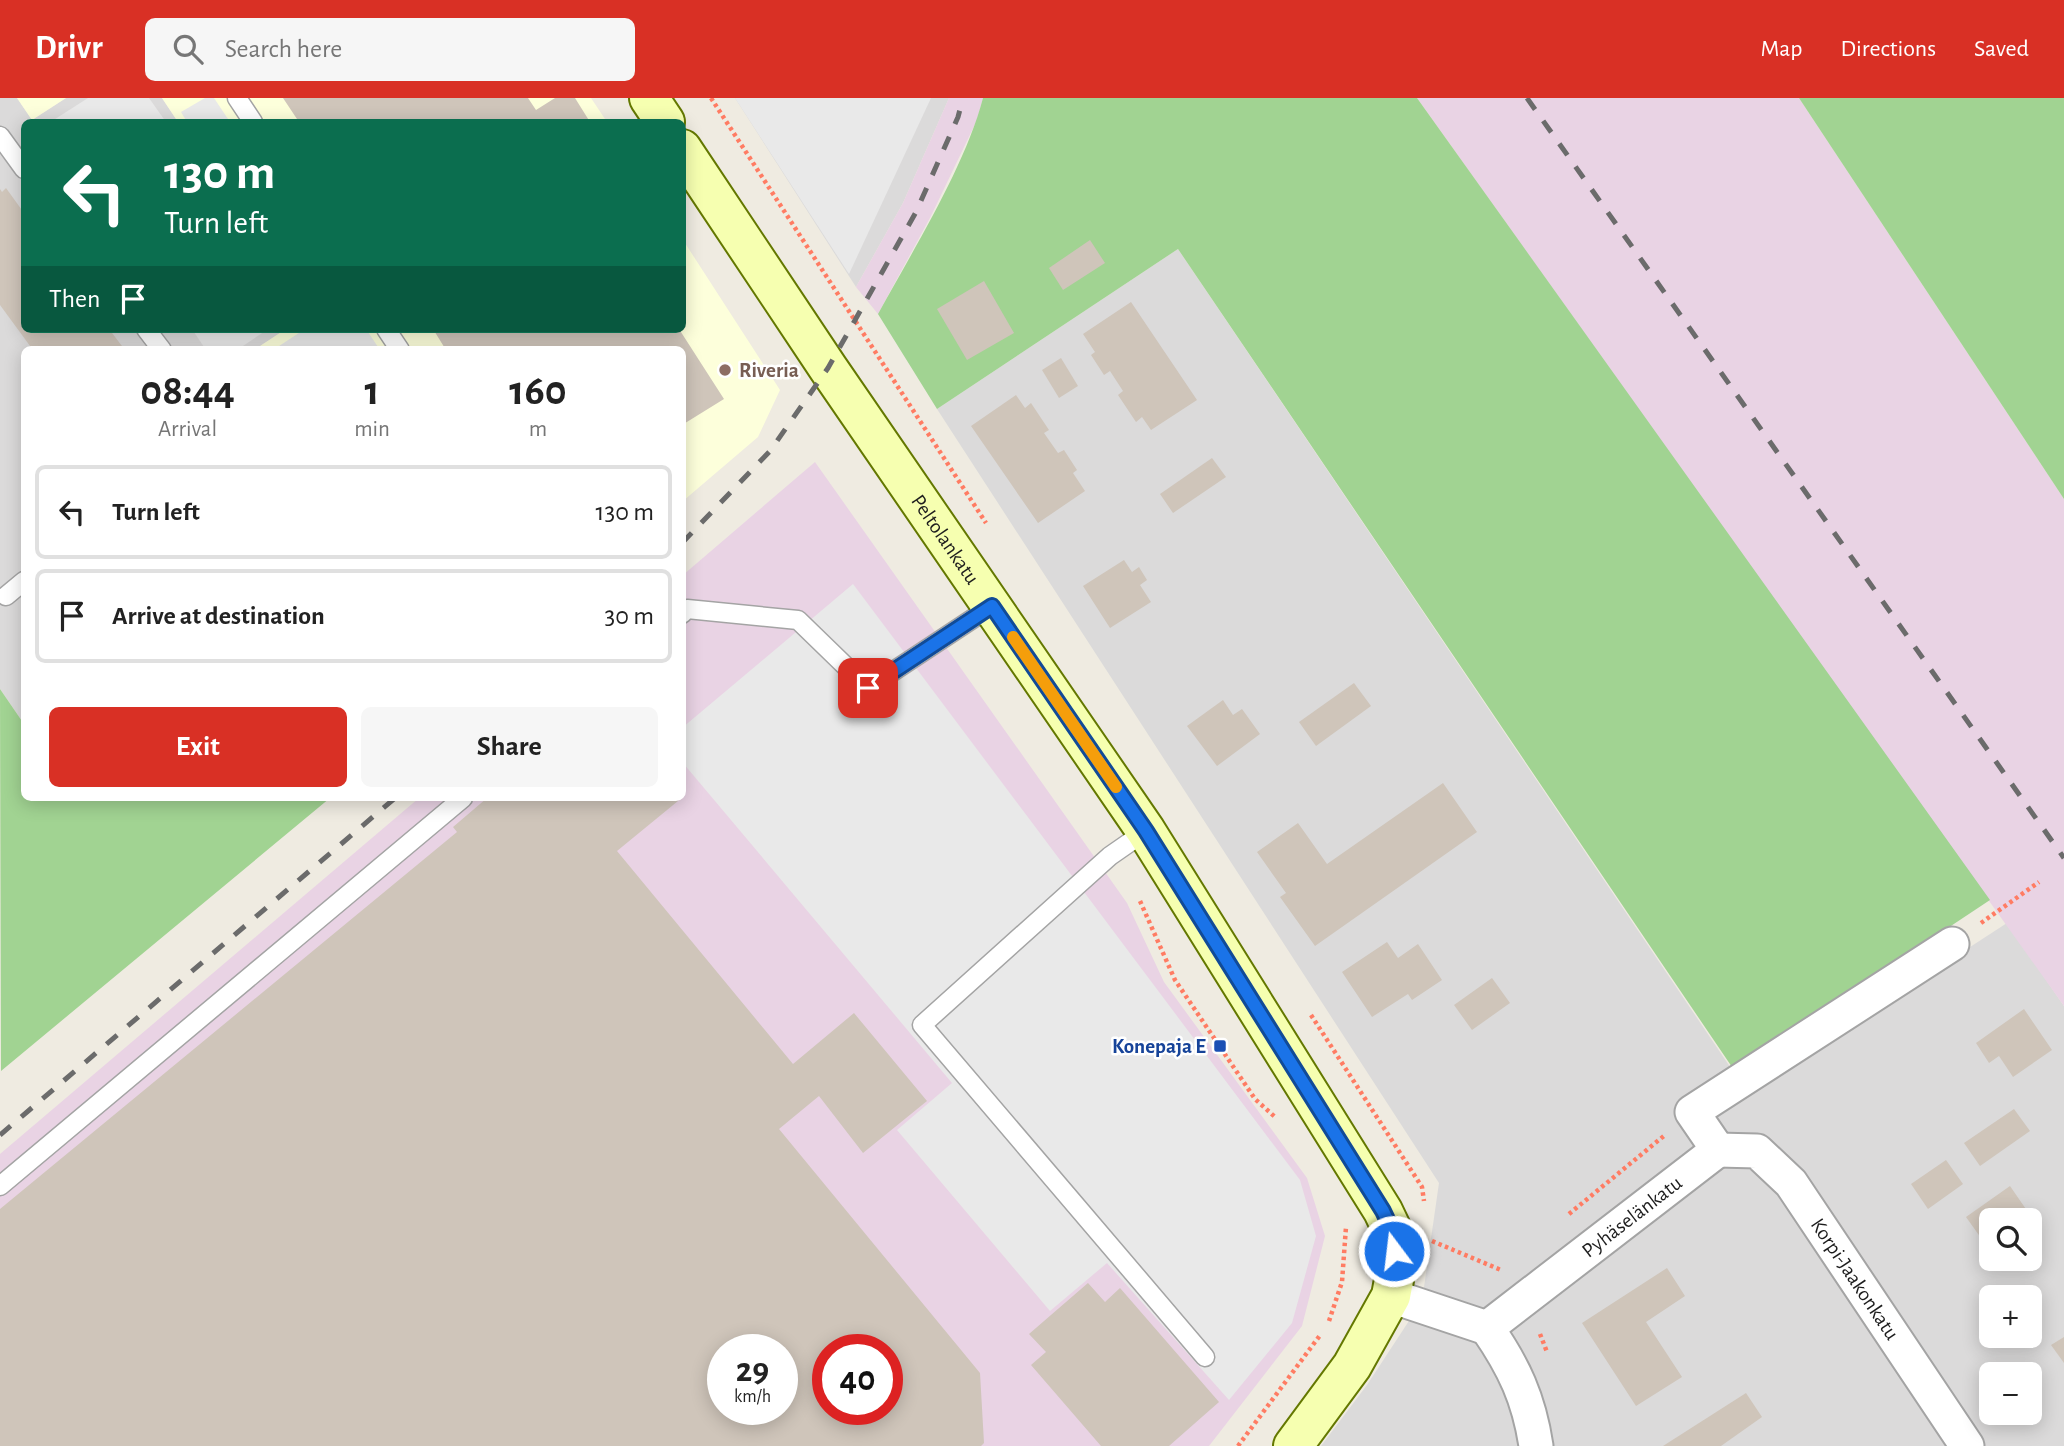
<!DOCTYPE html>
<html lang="en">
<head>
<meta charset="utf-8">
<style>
  :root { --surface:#fff; --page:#f6f6f6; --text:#222; --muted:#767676; --line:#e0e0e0; --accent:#d93025 }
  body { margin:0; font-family:"Alegreya Sans",sans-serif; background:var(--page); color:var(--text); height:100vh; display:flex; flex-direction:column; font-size:26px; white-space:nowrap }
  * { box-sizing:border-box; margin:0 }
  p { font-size:23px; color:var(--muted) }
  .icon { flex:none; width:38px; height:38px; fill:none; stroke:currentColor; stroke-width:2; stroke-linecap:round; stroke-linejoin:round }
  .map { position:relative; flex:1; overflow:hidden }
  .drawer { position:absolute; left:21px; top:248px; width:665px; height:455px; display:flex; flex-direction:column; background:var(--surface); border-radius:10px; box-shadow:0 4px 18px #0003 }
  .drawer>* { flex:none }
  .guide { position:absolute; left:21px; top:21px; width:665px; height:214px; border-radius:10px; box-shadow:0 4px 18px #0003; background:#0b6e4f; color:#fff; overflow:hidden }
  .tools { position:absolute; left:1979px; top:1110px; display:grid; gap:14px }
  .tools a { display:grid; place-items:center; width:63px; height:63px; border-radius:10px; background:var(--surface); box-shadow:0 4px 18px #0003; font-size:35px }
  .speed { position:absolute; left:707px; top:1236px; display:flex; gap:14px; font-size:35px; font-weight:700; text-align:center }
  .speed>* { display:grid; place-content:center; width:91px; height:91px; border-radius:50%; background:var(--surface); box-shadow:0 4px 18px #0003; line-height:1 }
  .speed small { font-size:18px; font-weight:400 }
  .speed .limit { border:10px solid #d22; background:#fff; color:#111 }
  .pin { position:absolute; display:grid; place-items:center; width:60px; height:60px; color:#fff; margin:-30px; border-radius:14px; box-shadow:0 4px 10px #0006 }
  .me { position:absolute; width:77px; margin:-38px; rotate:345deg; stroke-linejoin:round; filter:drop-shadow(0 0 5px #0008) }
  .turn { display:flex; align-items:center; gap:24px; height:147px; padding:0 28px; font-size:32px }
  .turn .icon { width:91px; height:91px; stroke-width:2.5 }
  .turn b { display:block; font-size:49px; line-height:60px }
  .then { display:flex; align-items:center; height:66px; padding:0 28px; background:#0003; gap:14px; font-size:26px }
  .eta { display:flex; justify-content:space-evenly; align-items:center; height:119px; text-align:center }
  .eta b { font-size:42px; font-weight:600; line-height:49px }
  .cta { display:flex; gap:14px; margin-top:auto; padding:14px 28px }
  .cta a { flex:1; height:80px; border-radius:10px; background:var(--accent); color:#fff; font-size:28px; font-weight:600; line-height:80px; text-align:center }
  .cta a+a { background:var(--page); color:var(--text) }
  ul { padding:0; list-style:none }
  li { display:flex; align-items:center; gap:21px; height:94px; margin:0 14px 10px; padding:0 14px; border:4px solid var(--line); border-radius:10px }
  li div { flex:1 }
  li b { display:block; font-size:26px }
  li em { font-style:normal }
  header { display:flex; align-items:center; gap:42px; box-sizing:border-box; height:98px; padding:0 35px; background:var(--accent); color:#fff }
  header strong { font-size:33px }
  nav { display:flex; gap:38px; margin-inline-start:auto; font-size:24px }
  .search { width:490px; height:63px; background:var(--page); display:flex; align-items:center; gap:18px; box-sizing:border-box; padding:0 24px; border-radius:10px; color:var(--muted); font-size:26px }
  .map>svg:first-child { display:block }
  .residential { fill:#dbdada; fill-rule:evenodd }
  .industrial { fill:#e9d3e4; fill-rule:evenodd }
  .education { fill:#fdffdb }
  .forest { fill:#a1d392 }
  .parking { fill:#e9e9e9 }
  .building { fill:#cfc5ba; fill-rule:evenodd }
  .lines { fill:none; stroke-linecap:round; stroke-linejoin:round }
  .lane-casing { stroke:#a4a4a4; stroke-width:21 }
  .street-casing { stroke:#a4a4a4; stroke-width:37 }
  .secondary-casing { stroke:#647800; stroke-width:42 }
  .path { stroke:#ff7c63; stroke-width:4.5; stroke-dasharray:3.5 3.5; stroke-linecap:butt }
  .lane { stroke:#fff; stroke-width:18 }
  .street { stroke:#fff; stroke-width:33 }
  .secondary { stroke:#f6ffb0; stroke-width:38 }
  .rail { stroke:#6b6b6b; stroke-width:5; stroke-dasharray:14 14; stroke-linecap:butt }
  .route-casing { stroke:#114b97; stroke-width:18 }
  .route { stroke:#1a73e8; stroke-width:12 }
  .slow { stroke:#f59e0b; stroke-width:12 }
  .education-dot { fill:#8d6e63; stroke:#fff; stroke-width:2.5 }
  .transit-dot { fill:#1a4fb4; stroke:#fff; stroke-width:2.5 }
  .labels { text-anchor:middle; stroke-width:5; stroke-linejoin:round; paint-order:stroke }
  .education-label { font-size:21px; font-weight:bold; fill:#785e54; stroke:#fff; text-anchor:start }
  .street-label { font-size:21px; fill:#1d1d1d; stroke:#fff }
  .transit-label { font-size:21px; font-weight:bold; fill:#164399; stroke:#fff; text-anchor:end }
</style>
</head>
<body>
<header>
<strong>Drivr</strong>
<div class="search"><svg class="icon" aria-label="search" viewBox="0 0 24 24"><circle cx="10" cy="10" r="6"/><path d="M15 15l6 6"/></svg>Search here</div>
<nav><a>Map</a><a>Directions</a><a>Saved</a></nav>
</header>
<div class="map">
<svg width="2064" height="1348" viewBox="0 0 2064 1348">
  <rect width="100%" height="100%" fill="#efebe1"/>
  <g class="residential">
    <polygon points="0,0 17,0 32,22 66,0 162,0 178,24 24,24 24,231 286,231 254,252 24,252 24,626 0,591"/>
    <polygon points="735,0 949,0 903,105 856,189"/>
    <path d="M 1178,151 L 1747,994 L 2007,825 L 2064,908 L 2064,1348 L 1321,1348 L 1367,1287 L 1422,1203 L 1439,1085 L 937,311 ZM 1992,1122 L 2030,1122 L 2030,1160 L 1992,1160 ZM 1992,1199 L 2030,1199 L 2030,1237 L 1992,1237 ZM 1992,1276 L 2030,1276 L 2030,1314 L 1992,1314 Z"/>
  </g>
  <g class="industrial">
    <polygon points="949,0 983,0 977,22 931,118 878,216 856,189 903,105"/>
    <polygon points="1417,0 1799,0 2064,401 2064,908"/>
    <path d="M 815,364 L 1127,805 L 1164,884 L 1307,1080 L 1325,1138 L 1302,1228 L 1209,1348 L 0,1348 L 0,1056 L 419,700 L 682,700 L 683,477 ZM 723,1251 L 782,1251 L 782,1311 L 723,1311 ZM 828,1251 L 887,1251 L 887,1311 L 828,1311 Z"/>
  </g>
  <g class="education">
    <polygon points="17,0 66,0 32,22"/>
    <polygon points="162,0 591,0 607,24 178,24"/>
    <polygon points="683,142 780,292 758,339 683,403 682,252 254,252 286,231 682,231"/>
  </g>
  <g class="forest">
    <path d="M 983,0 L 1417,0 L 1990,802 L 1734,972 L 1178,151 L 937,311 L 878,216 C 913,152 965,69 983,0 Z"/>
    <polygon points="1799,0 2064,0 2064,401"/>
    <polygon points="0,591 24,626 24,700 330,700 1,973"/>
  </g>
  <g class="parking">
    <polygon points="88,0 149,0 166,24 52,23"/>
    <polygon points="205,0 214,0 230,24 187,24 181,14"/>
    <polygon points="735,0 931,0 849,176"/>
    <polygon points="192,231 268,231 237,252 206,252"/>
    <polygon points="305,231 366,231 380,252 273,252"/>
    <polygon points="853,486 1300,1082 1316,1138 1292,1225 1229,1302 1107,1165 1050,1213 897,1032 952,985 683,665 682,630"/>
  </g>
  <g class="building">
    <polygon points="283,0 528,0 536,12 555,0 575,0 590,24 299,24"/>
    <polygon points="6,90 24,115 24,231 109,231 125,252 33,252 0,207 0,91 2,94"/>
    <polygon points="1090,142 1105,165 1063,192 1049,170"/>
    <polygon points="984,183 1014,235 967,262 937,211"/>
    <polygon points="1131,204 1197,302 1151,332 1142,319 1136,324 1118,297 1123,293 1110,273 1104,277 1091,257 1095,254 1083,236"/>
    <polygon points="433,231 679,231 724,301 682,327 682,252 446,252"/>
    <polygon points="1061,260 1078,288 1059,300 1042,272"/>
    <polygon points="1016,297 1025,310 1031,305 1049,332 1044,335 1058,355 1064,352 1077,372 1073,375 1085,393 1038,425 971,328"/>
    <polygon points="1212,360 1226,379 1173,415 1160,396"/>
    <polygon points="1124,462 1132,474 1139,469 1147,482 1140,487 1151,504 1110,530 1083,488"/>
    <polygon points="1354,585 1371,608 1316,648 1299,624"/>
    <polygon points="1223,602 1233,617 1242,611 1260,636 1217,668 1187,628"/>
    <polygon points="1443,685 1477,734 1315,848 1280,799 1286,795 1257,754 1298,725 1327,766"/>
    <path d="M 487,700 L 675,700 L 678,703 L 617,753 L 793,966 L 854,915 L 927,1003 L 863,1055 L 819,998 L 779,1031 L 980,1275 L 984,1345 L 981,1348 L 0,1348 L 0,1111 L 457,734 L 453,729 ZM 723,1251 L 782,1251 L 782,1311 L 723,1311 ZM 828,1251 L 887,1251 L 887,1311 L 828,1311 Z"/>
    <polygon points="1387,844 1398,860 1418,846 1442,882 1412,902 1408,896 1372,919 1342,874"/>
    <polygon points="1492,880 1510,905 1472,932 1454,907"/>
    <polygon points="2024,911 2052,952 2013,979 1999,958 1989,965 1976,945"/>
    <polygon points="2014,1011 2030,1033 1980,1068 1964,1045"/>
    <polygon points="1946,1062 1963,1086 1928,1111 1911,1086"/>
    <polygon points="2010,1088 2030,1117 2022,1122 1992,1122 1992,1143 1986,1147 1966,1119"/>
    <polygon points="1667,1170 1685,1198 1646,1224 1682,1279 1636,1308 1582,1225"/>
    <polygon points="1088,1185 1105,1204 1120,1190 1219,1304 1169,1348 1101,1348 1031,1267 1046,1254 1029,1236"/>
    <polygon points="2064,1239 2064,1265 2051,1247"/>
    <polygon points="1746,1295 1762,1319 1721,1348 1663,1348"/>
  </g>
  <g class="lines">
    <defs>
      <g id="lane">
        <polyline points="237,0 253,24"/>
        <polyline points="0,38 24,71"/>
        <polyline points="146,231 162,252"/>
        <polyline points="386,231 400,252"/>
        <polyline points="6,498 24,483"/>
        <polyline points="682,516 687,511 798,522 868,590 992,508"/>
        <polyline points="1146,733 1110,758 922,927 1205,1259"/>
        <polyline points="0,1088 463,700"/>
      </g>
      <g id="street">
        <path id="s1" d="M 1718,1052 L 1757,1053 L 1791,1085 L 1967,1348"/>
        <polyline points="1718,1052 1692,1014 1952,846"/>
        <path id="s2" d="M 1391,1198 L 1487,1230 L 1718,1052"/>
        <path d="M 1487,1230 C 1514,1269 1529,1301 1536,1348"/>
      </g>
      <g id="secondary">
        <polyline points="649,0 665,24"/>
        <path id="s3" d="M 682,51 L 828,270 L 1146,733 L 1383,1113 L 1393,1134 L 1396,1171 L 1391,1198 L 1352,1268 L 1293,1348"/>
      </g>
    </defs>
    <use href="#lane" class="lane-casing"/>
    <use href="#street" class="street-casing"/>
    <use href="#secondary" class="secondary-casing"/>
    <g class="path">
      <polyline points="711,0 986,425"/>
      <polyline points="1140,803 1175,882 1255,1001 1275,1019"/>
      <polyline points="1981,825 2039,784"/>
      <polyline points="1311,917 1422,1089 1424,1103"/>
      <polyline points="1569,1116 1665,1037"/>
      <polyline points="1432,1143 1501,1172"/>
      <polyline points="1329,1223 1342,1184 1346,1129"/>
      <polyline points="1540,1236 1547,1254"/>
      <polyline points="1238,1348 1321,1236"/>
    </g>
    <use href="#lane" class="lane"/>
    <use href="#street" class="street"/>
    <use href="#secondary" class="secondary"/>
    <g class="rail">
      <polyline points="1527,0 2064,760"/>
      <polyline points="682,445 770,353 828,270 916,114 958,19 963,0"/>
      <polyline points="0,1037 395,700"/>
    </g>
  </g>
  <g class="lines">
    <defs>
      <polyline id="route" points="868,590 992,508 1146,733 1383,1113 1393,1134 1394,1153"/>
    </defs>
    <use href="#route" class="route-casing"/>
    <use href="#route" class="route"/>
    <polyline class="slow" points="1013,539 1116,689"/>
  </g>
  <circle class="education-dot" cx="725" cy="272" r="7"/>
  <rect class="transit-dot" x="1213" y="941" width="14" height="14" rx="3.5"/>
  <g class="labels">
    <g class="education-label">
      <text x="739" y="279">Riveria</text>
    </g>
    <g class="street-label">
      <text dy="7" stroke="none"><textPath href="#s3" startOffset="471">Peltolankatu</textPath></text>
      <text dy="7" stroke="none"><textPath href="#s2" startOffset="284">Pyhäselänkatu</textPath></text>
      <text dy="7" stroke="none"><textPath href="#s1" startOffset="201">Korpi-Jaakonkatu</textPath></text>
    </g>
    <g class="transit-label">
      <text x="1206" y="955">Konepaja E</text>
    </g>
  </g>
</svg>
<div class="tools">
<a><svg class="icon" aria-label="search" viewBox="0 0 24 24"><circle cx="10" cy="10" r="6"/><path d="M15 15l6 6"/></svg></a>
<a>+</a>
<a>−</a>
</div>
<div class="speed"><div>29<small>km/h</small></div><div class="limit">40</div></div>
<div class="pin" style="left:868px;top:590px;background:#d93025"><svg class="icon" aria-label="arrive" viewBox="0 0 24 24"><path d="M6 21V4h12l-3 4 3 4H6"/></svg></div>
<svg class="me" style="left:1394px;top:1153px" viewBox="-20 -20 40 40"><circle r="17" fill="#1a73e8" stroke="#fff" stroke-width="3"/><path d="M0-11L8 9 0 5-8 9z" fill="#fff"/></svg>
<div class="guide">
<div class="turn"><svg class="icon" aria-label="left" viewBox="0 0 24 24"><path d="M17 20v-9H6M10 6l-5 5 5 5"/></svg><div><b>130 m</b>Turn left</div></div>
<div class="then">Then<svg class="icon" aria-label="arrive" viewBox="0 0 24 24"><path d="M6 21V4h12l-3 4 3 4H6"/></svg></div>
</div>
<section class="drawer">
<div class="eta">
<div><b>08:44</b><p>Arrival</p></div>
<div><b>1</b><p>min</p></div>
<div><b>160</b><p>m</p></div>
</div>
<ul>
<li><svg class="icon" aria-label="left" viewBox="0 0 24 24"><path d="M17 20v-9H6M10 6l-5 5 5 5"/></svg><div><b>Turn left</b></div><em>130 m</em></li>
<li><svg class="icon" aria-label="arrive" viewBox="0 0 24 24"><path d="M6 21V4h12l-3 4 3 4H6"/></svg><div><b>Arrive at destination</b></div><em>30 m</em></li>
</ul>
<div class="cta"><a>Exit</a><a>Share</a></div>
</section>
</div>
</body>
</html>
